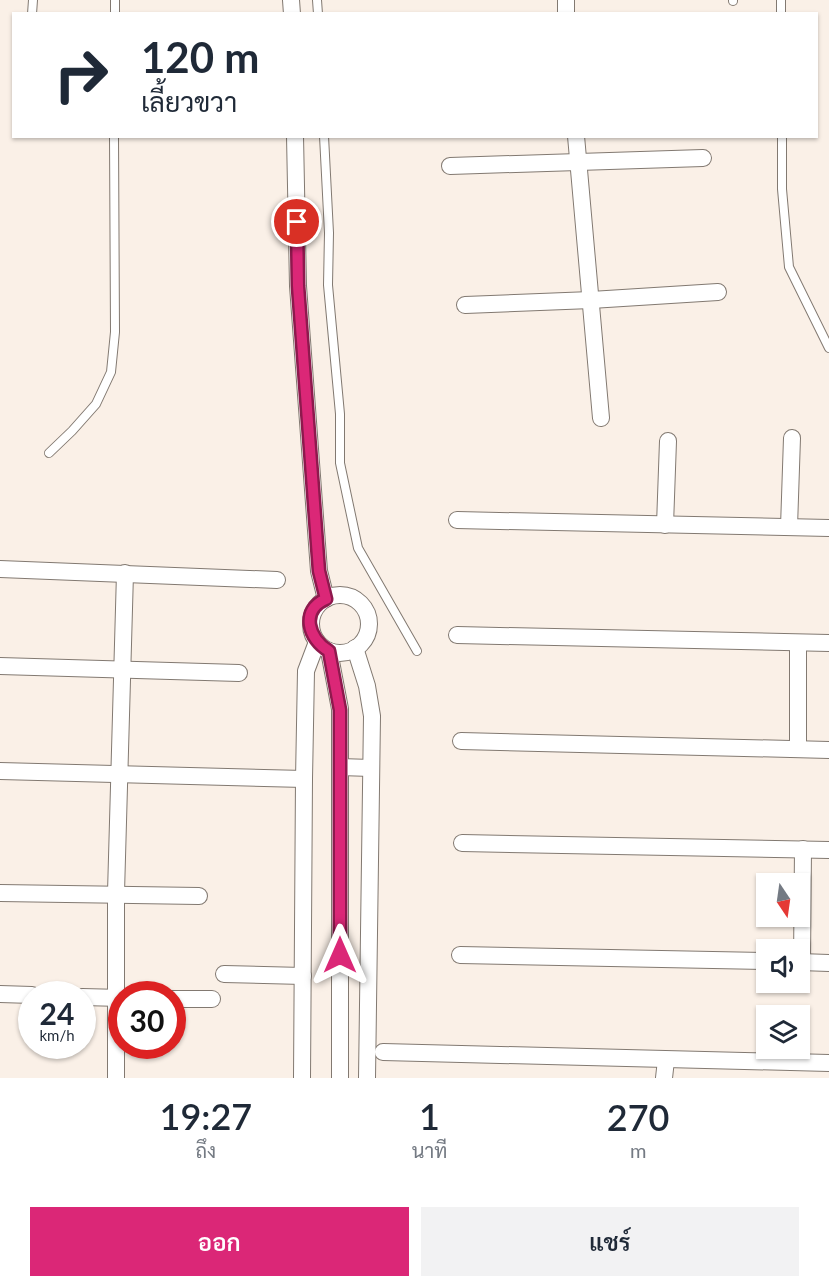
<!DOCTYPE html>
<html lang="th">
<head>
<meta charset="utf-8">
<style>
  :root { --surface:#fff; --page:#f2f2f3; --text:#1f2937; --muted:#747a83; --accent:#db2777 }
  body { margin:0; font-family:Lato,Sarabun,sans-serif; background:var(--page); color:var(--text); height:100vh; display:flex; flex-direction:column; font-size:22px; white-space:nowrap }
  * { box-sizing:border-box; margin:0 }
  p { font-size:20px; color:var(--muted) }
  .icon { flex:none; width:33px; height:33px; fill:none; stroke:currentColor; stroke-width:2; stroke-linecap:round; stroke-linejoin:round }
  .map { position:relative; height:1078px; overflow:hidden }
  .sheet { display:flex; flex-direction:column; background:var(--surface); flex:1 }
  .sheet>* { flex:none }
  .guide { position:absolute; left:12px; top:12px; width:806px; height:126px; border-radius:0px; box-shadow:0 2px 4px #0004; background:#fff; color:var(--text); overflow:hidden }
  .needle { width:39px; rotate:167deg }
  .tools { position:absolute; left:756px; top:873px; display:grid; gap:12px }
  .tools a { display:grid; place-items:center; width:54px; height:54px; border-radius:0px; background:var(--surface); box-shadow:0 2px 4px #0004; font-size:30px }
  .speed { position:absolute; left:18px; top:981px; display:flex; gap:12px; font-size:30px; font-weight:700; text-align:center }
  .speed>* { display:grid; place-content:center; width:78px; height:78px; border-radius:50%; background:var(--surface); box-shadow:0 2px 4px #0004; line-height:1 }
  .speed small { font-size:15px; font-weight:400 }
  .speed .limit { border:9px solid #d22; background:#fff; color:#111 }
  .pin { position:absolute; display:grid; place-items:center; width:51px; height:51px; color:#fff; margin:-26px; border:3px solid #fff; border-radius:50%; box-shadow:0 2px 6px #0007 }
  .me { position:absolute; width:66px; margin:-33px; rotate:0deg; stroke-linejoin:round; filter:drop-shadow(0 0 4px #0008) }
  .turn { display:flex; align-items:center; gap:21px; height:126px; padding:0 30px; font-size:27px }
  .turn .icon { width:78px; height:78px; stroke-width:2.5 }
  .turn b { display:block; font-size:42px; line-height:51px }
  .eta { display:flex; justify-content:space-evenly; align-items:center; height:102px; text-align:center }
  .eta b { font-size:36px; font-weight:600; line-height:42px }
  .action { display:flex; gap:12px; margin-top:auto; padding:12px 30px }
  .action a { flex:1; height:69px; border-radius:0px; background:var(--accent); color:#fff; font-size:24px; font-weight:600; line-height:69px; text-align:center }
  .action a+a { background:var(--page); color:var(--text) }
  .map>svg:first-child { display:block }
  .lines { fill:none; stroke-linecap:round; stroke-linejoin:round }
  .lane-casing { stroke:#827971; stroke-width:10 }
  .street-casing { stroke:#827971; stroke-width:18 }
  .lane { stroke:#fff; stroke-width:8 }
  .street { stroke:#fff; stroke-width:16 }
  .route-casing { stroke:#8e194d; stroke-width:15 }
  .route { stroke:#db2777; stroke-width:10 }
</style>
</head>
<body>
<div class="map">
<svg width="829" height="1078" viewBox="0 0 829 1078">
  <rect width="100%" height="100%" fill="#faf0e7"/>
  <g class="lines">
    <defs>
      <g id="lane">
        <polyline points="317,0 318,14"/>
        <polyline points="733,0 733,1"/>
        <polyline points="781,0 781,14"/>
        <polyline points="32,14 33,0"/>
        <polyline points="115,14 115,0"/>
        <polyline points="324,136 329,233 328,285 340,414 340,463 358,548 417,651"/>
        <polyline points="782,136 782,189 789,267 829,348"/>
        <polyline points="49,453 72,431 96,404 111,372 115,332 114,136"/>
      </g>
      <g id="street">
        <polyline points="291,0 292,14"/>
        <polyline points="566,0 566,14"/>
        <polyline points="295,136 298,286 319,571 326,599"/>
        <polyline points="576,136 601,418"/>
        <polyline points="450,166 703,158"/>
        <polyline points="465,305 591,300 718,292"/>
        <polyline points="457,520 829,528"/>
        <polyline points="665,525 668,441"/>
        <polyline points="789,527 792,438"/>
        <polyline points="0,569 277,580"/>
        <circle cx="340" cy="624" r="29"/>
        <polyline points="457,635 829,643"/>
        <polyline points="355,648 367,686 372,716 367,1078"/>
        <polyline points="329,651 340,709 340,1078"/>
        <polyline points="0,666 239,673"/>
        <polyline points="461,741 829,750"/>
        <polyline points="798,749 798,643"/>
        <polyline points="340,767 371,768"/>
        <polyline points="0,771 304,779"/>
        <polyline points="462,843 829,850"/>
        <polyline points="0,893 199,896"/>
        <polyline points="460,955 766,961"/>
        <polyline points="800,962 829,963"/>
        <polyline points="802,962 803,849"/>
        <polyline points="224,974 303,976"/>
        <polyline points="0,994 32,995"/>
        <polyline points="82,997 122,998"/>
        <polyline points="172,999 212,999"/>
        <polyline points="383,1052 829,1063"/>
        <polyline points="116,1078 116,893 125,573"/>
        <polyline points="302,1078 304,779 306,671 317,642"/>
        <polyline points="664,1078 666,1060"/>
      </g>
    </defs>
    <use href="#lane" class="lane-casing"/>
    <use href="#street" class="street-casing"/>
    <use href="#lane" class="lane"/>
    <use href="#street" class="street"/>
  </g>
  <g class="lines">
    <defs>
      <path id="route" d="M 297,222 L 298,286 L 319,571 L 326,599 C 300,610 308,639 329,651 L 340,710 L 340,955"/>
    </defs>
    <use href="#route" class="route-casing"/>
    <use href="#route" class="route"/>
  </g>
</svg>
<div class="tools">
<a><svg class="needle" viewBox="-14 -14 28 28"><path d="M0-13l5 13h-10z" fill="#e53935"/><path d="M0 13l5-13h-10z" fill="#747a83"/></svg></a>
<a><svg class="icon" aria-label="sound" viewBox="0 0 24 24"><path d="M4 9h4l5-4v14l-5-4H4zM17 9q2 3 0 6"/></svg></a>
<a><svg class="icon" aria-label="layers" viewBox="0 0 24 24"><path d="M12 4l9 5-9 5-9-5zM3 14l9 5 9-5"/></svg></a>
</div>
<div class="speed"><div>24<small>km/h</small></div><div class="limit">30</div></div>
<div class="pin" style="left:297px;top:222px;background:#d93025"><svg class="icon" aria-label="arrive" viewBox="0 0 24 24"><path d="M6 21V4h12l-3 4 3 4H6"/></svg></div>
<svg class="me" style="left:340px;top:955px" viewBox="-20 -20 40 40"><path d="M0-17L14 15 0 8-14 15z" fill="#db2777" stroke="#fff" stroke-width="4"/></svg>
<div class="guide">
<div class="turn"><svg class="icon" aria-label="right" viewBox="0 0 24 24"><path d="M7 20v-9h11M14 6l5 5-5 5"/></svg><div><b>120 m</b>เลี้ยวขวา</div></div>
</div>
</div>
<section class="sheet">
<div class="eta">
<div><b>19:27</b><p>ถึง</p></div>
<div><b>1</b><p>นาที</p></div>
<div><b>270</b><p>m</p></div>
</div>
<div class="action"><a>ออก</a><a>แชร์</a></div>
</section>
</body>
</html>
